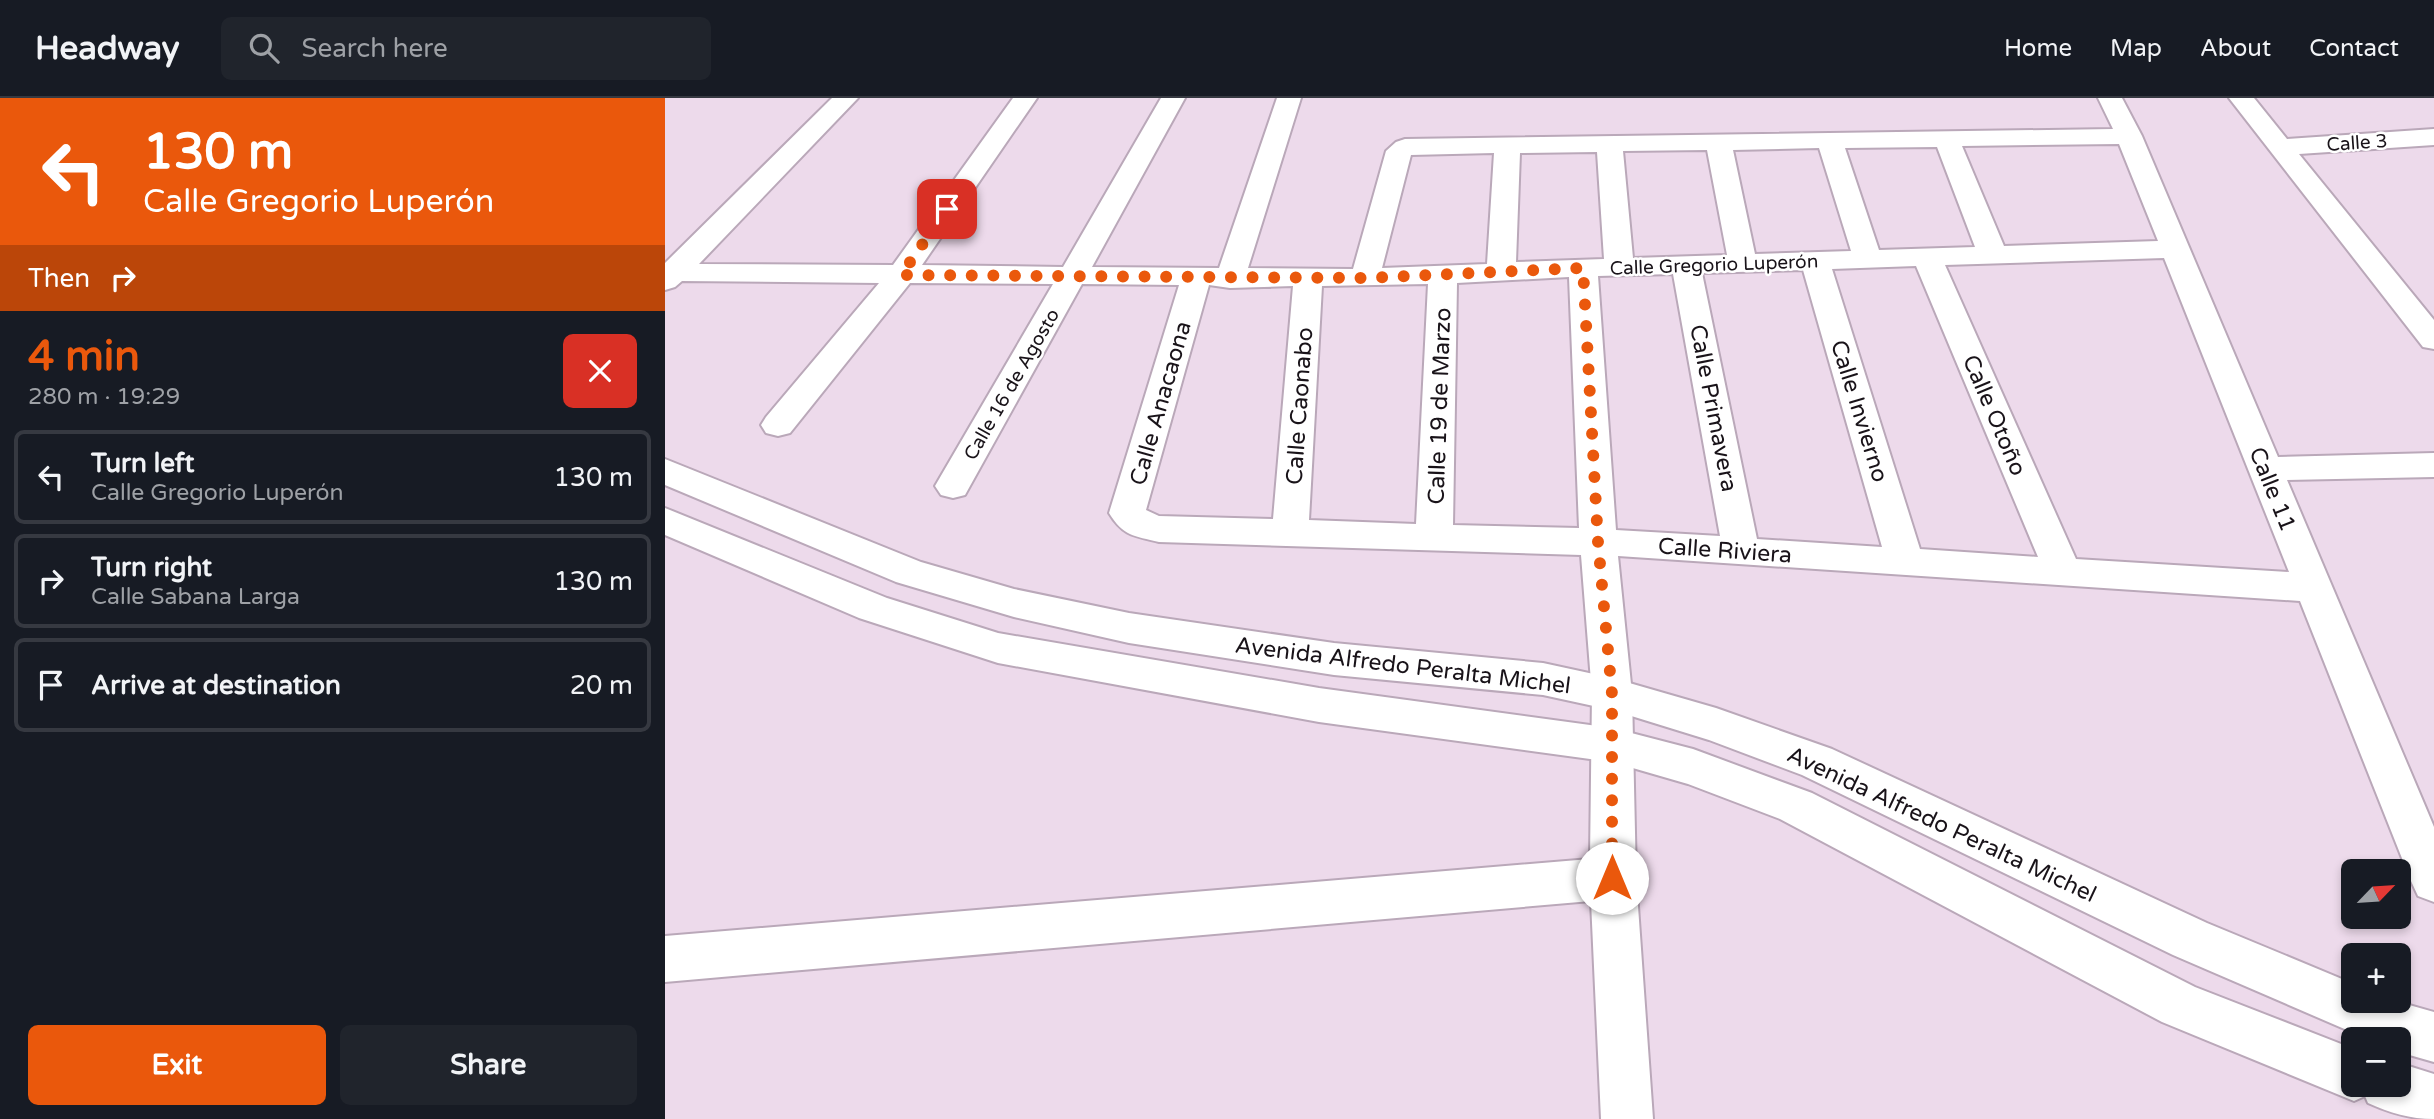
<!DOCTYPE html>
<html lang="en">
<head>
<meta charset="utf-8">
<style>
  :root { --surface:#171b24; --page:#20242c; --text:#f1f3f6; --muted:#9ea1a6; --line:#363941; --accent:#ea580c }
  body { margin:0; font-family:"Varela Round",sans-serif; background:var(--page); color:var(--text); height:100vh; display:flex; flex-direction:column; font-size:26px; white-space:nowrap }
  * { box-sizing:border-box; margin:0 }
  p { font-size:23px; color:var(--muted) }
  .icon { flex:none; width:38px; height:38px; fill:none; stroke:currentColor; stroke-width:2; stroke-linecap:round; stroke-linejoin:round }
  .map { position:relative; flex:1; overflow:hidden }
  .panel { display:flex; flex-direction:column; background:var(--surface); width:665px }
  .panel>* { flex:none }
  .top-card { background:#ea580c; color:#fff; overflow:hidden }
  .needle { width:46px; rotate:65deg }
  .controls { position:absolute; left:1676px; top:761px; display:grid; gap:14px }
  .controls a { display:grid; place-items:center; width:70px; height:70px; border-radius:10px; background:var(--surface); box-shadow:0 4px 10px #0003; font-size:35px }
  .pin { position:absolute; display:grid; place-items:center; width:60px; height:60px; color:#fff; margin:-30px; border-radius:14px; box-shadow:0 4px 10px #0006 }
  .me { position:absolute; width:77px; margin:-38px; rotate:0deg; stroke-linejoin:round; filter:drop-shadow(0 0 5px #0008) }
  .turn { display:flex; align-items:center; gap:24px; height:147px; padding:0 28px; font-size:32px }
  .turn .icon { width:91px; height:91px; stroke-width:2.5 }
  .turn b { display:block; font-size:49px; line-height:60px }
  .then { display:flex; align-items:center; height:66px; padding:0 28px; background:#0003; gap:14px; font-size:26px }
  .round { display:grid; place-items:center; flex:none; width:74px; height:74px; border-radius:10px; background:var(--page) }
  .headline { display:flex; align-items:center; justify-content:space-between; height:119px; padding:0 28px }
  h1 { font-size:42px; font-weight:800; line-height:52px; color:var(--accent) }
  .primary-button { display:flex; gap:14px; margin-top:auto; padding:14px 28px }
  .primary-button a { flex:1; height:80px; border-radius:10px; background:var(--accent); color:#fff; font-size:28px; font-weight:800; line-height:80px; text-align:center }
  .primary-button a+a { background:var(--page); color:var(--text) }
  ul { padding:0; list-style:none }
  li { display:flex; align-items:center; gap:21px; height:94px; margin:0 14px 10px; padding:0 14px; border:4px solid var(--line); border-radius:10px }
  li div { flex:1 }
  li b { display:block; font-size:26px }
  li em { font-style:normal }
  header { display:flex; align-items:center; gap:42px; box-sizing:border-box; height:98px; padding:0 35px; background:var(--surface); border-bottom:2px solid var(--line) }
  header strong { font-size:33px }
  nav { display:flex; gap:38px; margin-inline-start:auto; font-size:24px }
  .search { width:490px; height:63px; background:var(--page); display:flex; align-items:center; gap:18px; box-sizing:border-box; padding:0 24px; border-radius:10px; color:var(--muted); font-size:26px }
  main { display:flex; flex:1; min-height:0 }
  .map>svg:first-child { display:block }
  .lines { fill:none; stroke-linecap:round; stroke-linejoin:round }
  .street-casing { stroke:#baa8b9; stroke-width:4 }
  .secondary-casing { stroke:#baa8b9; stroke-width:4 }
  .street { fill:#fff; fill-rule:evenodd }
  .secondary { fill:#fff; fill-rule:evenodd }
  .route { stroke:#ea580c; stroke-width:12; stroke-dasharray:0 21.6 }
  .labels { text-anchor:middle; stroke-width:5; stroke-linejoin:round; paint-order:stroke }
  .far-street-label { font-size:19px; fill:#191319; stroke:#fff }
  .street-label { font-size:23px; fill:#191319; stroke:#fff }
</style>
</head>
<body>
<header>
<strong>Headway</strong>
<div class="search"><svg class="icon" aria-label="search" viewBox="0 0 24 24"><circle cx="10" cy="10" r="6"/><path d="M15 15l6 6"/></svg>Search here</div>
<nav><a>Home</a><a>Map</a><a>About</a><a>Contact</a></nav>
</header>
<main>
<section class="panel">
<div class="top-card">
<div class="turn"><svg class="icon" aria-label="left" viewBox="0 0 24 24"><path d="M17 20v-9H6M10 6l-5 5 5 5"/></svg><div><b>130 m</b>Calle Gregorio Luperón</div></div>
<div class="then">Then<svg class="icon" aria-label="right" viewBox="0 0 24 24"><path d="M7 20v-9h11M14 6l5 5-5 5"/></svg></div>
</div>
<div class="headline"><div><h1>4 min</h1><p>280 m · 19:29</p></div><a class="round" style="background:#d93025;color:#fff"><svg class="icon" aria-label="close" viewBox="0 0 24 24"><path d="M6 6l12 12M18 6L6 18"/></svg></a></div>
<ul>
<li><svg class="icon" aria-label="left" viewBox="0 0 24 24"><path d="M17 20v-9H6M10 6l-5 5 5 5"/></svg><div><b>Turn left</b><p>Calle Gregorio Luperón</p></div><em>130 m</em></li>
<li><svg class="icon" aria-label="right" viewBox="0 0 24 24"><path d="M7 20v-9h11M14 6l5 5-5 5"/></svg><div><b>Turn right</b><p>Calle Sabana Larga</p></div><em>130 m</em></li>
<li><svg class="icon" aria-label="arrive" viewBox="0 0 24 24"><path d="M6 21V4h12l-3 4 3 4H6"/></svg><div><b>Arrive at destination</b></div><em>20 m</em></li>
</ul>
<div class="primary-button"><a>Exit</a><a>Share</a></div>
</section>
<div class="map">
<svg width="1769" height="1021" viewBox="0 0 1769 1021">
  <rect width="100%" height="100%" fill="#eddaeb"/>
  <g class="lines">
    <defs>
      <g id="street">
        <path d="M 167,0 L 193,0 L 34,166 L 228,167 L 348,0 L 372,0 L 257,167 L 398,169 L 496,0 L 520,0 L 427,169 L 554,170 L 612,0 L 636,0 L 583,170 L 688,171 L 721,53 L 731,44 L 740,41 L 1448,31 L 1433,0 L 1457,0 L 1477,38 L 1613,359 L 1769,355 L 1769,379 L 1622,382 L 1769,729 L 1769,804 L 1753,798 L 1746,783 L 1635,503 L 953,458 L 967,596 L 971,780 L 988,1021 L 936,1021 L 926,803 L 0,884 L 0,838 L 925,761 L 927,596 L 916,457 L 494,444 C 469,438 458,438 444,415 L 514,187 L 417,186 L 300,397 L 288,400 L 276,397 L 270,388 L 388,186 L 245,185 L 125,335 L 113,338 L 101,335 L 96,327 L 101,319 L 214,185 L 17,183 L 10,189 L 0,192 L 0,165 ZM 1454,46 L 1493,143 L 1339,148 L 1297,48 ZM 1272,49 L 1310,149 L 1214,152 L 1180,50 ZM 1154,50 L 1186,153 L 1090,156 L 1068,52 ZM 1042,52 L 1062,157 L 968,160 L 958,53 ZM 932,54 L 939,161 L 851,164 L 855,55 ZM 829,55 L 822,166 L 717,170 L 746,57 ZM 1499,160 L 1624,474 L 1411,461 L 1280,167 ZM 1251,168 L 1373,459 L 1255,451 L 1167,171 ZM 1138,172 L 1217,449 L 1092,441 L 1037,175 ZM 1008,176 L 1055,438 L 951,432 L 933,178 ZM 904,179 L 914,430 L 788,427 L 792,185 ZM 763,186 L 751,426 L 644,422 L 657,188 ZM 544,187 L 565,190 L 628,188 L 608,421 L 494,418 L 481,412 Z"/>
        <polygon points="1564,0 1589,0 1622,41 1769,31 1769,47 1634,56 1769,222 1769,251 1758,249"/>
      </g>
      <g id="secondary">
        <polygon points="0,361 256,464 349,491 464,515 669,545 878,565 947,580 1051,610 1167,651 1542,825 1689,886 1689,903 1730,903 1769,914 1769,964 1734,954 1734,942 1705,942 1508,857 1137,677 1044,642 947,612 878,597 669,577 464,545 349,519 231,484 0,387"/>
        <path d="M 0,410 L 222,500 L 333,535 L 654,590 L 947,630 L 1028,651 L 1147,695 L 1530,889 L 1689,951 L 1689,987 L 1734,987 L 1734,965 L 1769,976 L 1769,1021 C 1745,1021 1725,1015 1703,1005 L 1700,998 L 1689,1003 L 1497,924 L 1115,721 L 1023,686 L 947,664 L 654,624 L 333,565 L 194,520 L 0,437 Z"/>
      </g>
    </defs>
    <use href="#street" class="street-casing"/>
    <use href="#secondary" class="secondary-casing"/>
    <use href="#street" class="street"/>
    <use href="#secondary" class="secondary"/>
  </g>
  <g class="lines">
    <polyline class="route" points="282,111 236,177 700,180 918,170 933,444 947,596 947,780"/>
  </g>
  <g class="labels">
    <g class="far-street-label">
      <text transform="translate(1692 44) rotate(-4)" y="7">Calle 3</text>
      <text transform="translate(1049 166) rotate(-2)" y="7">Calle Gregorio Luperón</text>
      <text transform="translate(346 286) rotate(-60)" y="7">Calle 16 de Agosto</text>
    </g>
    <g class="street-label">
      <text transform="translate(495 305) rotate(-74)" y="8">Calle Anacaona</text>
      <text transform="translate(634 308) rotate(-86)" y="8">Calle Caonabo</text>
      <text transform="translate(774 308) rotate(-88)" y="8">Calle 19 de Marzo</text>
      <text transform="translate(1049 310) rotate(79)" y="8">Calle Primavera</text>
      <text transform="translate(1195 313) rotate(73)" y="8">Calle Invierno</text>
      <text transform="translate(1330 317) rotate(67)" y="8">Calle Otoño</text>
      <text transform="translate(1608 391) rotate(68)" y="8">Calle 11</text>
      <text transform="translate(1060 452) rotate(4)" y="8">Calle Riviera</text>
      <text transform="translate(738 567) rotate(7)" y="8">Avenida Alfredo Peralta Michel</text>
      <text transform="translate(1277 726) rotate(25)" y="8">Avenida Alfredo Peralta Michel</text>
    </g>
  </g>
</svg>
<div class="controls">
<a><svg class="needle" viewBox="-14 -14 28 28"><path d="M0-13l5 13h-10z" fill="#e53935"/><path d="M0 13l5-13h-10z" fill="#9ea1a6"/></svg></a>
<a>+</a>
<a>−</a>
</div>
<div class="pin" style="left:282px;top:111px;background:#d93025"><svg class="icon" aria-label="arrive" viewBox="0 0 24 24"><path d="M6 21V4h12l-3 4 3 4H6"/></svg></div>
<svg class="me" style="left:947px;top:780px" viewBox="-20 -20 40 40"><circle r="19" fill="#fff"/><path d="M0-13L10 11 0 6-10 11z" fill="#ea580c"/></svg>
</div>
</main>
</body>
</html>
